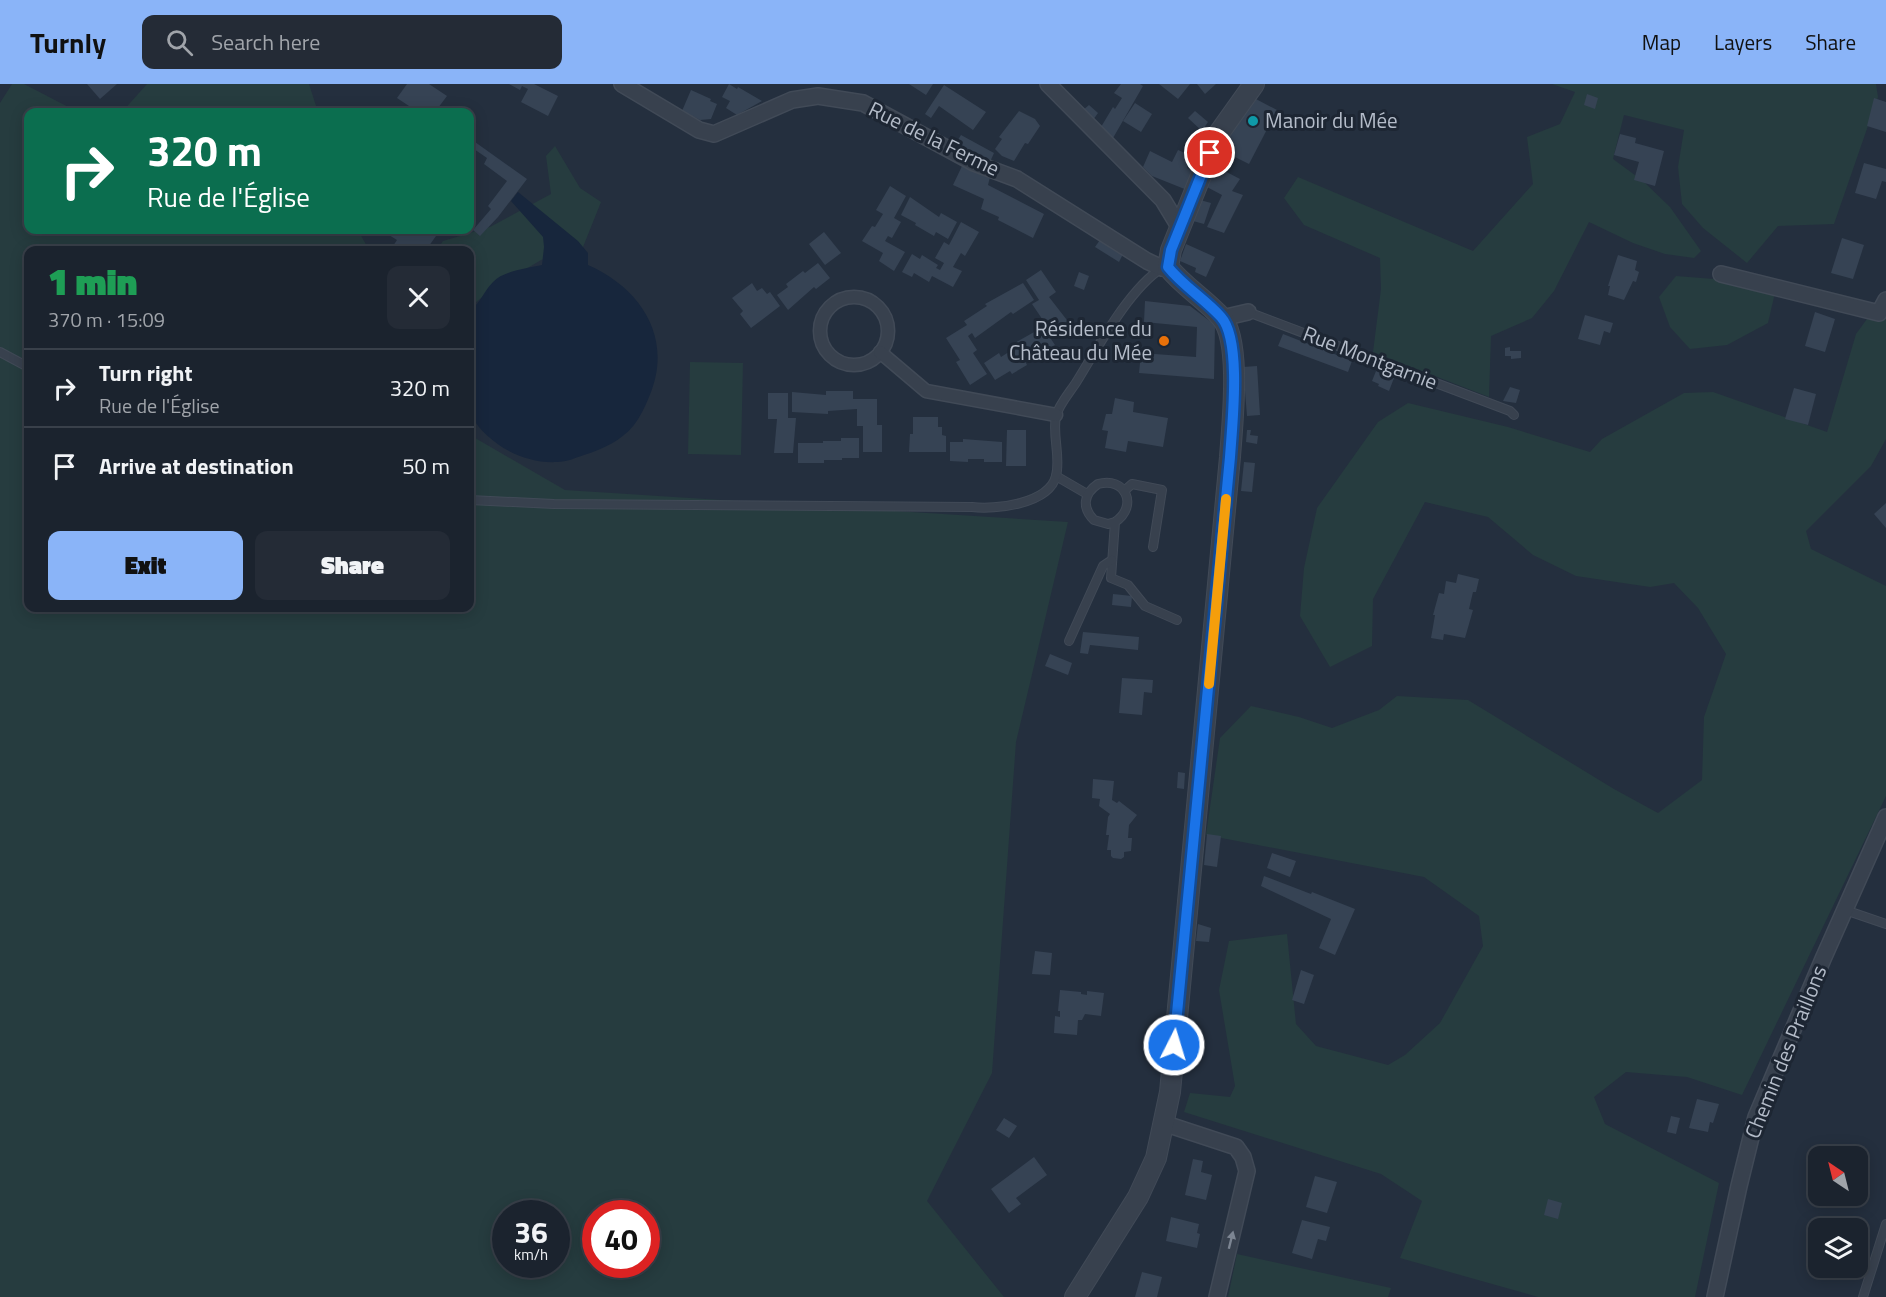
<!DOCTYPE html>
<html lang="en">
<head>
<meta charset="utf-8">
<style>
  :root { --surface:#1b232e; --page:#242b36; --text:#f1f3f6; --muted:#a0a4aa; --line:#39404a; --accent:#8ab4f8 }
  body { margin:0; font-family:"Titillium Web",sans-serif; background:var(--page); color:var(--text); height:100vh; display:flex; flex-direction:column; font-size:22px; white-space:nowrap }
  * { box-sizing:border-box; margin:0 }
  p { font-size:20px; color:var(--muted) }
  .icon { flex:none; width:33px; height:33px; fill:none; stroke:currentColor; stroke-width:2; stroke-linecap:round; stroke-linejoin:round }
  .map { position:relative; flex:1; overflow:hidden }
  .sheet { position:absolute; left:24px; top:162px; width:450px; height:366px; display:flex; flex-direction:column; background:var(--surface); border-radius:12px; box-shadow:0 3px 15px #0003,0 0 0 2px var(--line) }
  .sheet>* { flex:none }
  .banner { position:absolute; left:24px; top:24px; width:450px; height:126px; border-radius:12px; box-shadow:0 3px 15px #0003,0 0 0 2px var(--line); background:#0b6e4f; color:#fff; overflow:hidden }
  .needle { width:39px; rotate:325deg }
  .fabs { position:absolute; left:1808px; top:1062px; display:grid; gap:12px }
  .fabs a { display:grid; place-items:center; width:60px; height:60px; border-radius:12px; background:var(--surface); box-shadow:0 3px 15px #0003,0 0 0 2px var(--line); font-size:30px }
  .speed { position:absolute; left:492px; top:1116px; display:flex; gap:12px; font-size:30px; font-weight:700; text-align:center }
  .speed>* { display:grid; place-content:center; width:78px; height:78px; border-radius:50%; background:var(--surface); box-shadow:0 3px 15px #0003,0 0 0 2px var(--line); line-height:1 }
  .speed small { font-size:15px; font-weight:400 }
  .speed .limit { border:9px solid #d22; background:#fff; color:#111 }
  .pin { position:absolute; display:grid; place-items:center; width:51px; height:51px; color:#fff; margin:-26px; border:3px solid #fff; border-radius:50%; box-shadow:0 2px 6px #0007 }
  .me { position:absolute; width:66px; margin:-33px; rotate:5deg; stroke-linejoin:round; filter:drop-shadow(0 0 4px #0008) }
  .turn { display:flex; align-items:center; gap:21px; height:126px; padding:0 24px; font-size:27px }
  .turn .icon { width:78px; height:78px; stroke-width:2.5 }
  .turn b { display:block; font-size:42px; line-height:51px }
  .round { display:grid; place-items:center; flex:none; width:63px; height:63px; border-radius:12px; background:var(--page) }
  .summary { display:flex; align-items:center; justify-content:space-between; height:102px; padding:0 24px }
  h1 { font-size:36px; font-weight:800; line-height:45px; color:#1e9e55 }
  .action { display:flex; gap:12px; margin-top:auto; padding:12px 24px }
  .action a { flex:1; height:69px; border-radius:12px; background:var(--accent); color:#111; font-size:24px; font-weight:800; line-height:69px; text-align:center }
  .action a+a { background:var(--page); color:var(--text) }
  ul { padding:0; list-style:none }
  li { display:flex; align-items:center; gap:18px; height:78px; padding:0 24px; border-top:2px solid var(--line) }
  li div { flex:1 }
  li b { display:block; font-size:22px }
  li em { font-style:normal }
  header { display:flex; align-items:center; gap:36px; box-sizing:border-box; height:84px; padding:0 30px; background:var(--accent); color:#111 }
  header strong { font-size:28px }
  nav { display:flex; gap:33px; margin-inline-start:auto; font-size:21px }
  .search { width:420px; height:54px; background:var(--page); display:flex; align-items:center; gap:15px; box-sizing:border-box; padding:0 21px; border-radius:12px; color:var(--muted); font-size:22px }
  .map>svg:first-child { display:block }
  .green { fill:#263c3f; fill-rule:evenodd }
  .water { fill:#17263c }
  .building { fill:#364354 }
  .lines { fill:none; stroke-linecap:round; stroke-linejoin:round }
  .service-casing { stroke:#414a57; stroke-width:10 }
  .pedestrian-casing { stroke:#414a57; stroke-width:15 }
  .minor-casing { stroke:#414a57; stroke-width:18 }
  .tertiary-casing { stroke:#414a57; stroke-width:22 }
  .service { stroke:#38414e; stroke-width:8 }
  .pedestrian { stroke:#38414e; stroke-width:12 }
  .minor { stroke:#38414e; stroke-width:15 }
  .tertiary { stroke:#38414e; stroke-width:20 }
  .oneway { fill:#7c8592 }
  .route-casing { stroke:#114b97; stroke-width:15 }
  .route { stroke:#1a73e8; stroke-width:10 }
  .slow { stroke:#f59e0b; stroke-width:10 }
  .culture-dot { fill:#0f9aa8; stroke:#1d2633; stroke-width:2 }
  .food-dot { fill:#e8710a; stroke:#1d2633; stroke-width:2 }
  .labels { text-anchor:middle; stroke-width:6; stroke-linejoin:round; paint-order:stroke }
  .poi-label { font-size:21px; fill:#b4bcc9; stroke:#1d2633; text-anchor:start }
  .street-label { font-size:21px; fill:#b4bcc9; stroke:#1d2633 }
</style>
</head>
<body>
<header>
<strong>Turnly</strong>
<div class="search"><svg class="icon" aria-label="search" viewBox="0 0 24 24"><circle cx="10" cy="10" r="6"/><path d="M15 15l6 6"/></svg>Search here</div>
<nav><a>Map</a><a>Layers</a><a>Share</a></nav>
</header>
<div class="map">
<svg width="1886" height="1213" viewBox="0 0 1886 1213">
  <rect width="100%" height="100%" fill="#242f3e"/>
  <g class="green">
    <path d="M 12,0 L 24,0 L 78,28 L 28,28 L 28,146 L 358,146 L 369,166 L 28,166 L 28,524 L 470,524 L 470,351 L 565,406 L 1068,438 L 1016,658 L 992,989 L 927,1117 L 1004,1213 L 0,1213 L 0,19 ZM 506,1130 L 556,1130 L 556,1180 L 506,1180 ZM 596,1130 L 646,1130 L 646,1180 L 596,1180 Z"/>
    <polygon points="147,0 309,0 318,28 122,28"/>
    <polygon points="1552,0 1876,0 1878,13 1834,140 1778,142 1747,179 1703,144 1682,120 1678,83 1684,46 1624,31 1613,75 1643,97 1670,123 1701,167 1694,174 1665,170 1633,159 1589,138 1554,207 1532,234 1491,252 1489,313 1373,268 1381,205 1380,174 1304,141 1284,114 1298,93 1473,167 1533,100 1527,53 1560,40 1575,8"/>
    <polygon points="555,62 580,104 601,118 583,163 541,176 491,206 470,223 470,166 437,166 443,157 490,143 551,110 546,72"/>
    <polygon points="1676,192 1777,200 1768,239 1727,261 1690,265 1670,243 1659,213"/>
    <polygon points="1886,209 1886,355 1871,382 1806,447 1811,465 1886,502 1886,712 1742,1011 1687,993 1626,988 1594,1013 1605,1040 1719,1099 1695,1213 1538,1213 1400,1174 1422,1117 1381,1090 1184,1028 1190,1009 1230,1013 1235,1002 1219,906 1229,857 1287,850 1296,940 1316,962 1388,981 1405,971 1440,939 1483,862 1479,832 1424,793 1206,751 1220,654 1251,622 1299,633 1332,644 1379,626 1397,612 1468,616 1614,705 1658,729 1702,696 1704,633 1726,570 1698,524 1674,499 1650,503 1576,492 1533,471 1488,433 1425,418 1373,515 1372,562 1330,583 1300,532 1304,484 1317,424 1378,338 1408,319 1508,343 1590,368 1602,355 1684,309 1713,308 1827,348 1856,250"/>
    <polygon points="690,278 743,279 741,371 688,370"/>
    <polygon points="1237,1170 1391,1204 1388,1213 1228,1213"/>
  </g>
  <path class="water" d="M 518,108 L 578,157 L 588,169 L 588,181 C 642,205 674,255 649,313 C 645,323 640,333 634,341 C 621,357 603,365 584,371 C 575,374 567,378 557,378 C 523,380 487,360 470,330 L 470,227 C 481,218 484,207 493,198 C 503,187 528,184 542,181 L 544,163 L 543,153 L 511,117 Z"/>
  <g class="building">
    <polygon points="87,0 117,0 100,15"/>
    <polygon points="407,0 429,0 447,12 435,28 418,28 397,14"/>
    <polygon points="509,0 534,0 558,12 548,32 521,18 528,5 522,2 520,6"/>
    <polygon points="729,0 737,5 738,3 762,17 737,31 726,24 730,17 722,13"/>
    <polygon points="909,0 933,0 926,11"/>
    <polygon points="1121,0 1140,0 1143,2 1113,54 1101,43 1113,23 1115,25 1122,14 1114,9"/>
    <polygon points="1159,0 1190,0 1178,15"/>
    <polygon points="1197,0 1216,0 1205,10"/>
    <polygon points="944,1 986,28 973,46 939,22 931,34 925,30"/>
    <polygon points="691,6 711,15 710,17 717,20 711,35 700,36 682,27"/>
    <polygon points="1587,10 1598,14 1595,25 1584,21"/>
    <polygon points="1254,14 1277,26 1249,80 1217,64"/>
    <polygon points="1874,14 1886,18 1886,48 1867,42"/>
    <polygon points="1135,19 1152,30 1141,48 1123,37"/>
    <polygon points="1089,21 1098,29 1093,36 1083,26"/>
    <polygon points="1019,27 1035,35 1040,42 1028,60 1025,59 1014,77 1002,72 995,65 1002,55 999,53"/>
    <polygon points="1195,27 1208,38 1202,47 1188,34"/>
    <polygon points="1620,50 1636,54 1635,59 1664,67 1655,102 1634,96 1639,78 1614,71"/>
    <polygon points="961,51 994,69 990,78 953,64"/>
    <polygon points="475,58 527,95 498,133 480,152 473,146 491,125 488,122 507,97 484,80 487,74 471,63"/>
    <polygon points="1178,66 1192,72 1187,84 1194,87 1187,106 1152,92 1143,83 1150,67 1172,78"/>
    <polygon points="1864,79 1886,85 1886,98 1882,97 1876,115 1855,109"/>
    <polygon points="963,80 990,93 988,101 1044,130 1033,154 998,136 999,133 981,125 984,115 953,101"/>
    <polygon points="1217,83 1240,95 1232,107 1243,111 1224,149 1207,143 1222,111 1205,102 1210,87"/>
    <polygon points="890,102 906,112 894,134 901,138 892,154 888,152 885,157 905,168 894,187 879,177 883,169 862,157 872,142 875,143 883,130 876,126"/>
    <polygon points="910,113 939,133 941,129 957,138 948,155 936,148 934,152 915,141 916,139 901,131"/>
    <polygon points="1200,116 1211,119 1204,140 1193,137"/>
    <polygon points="961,138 979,148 965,172 961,169 953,183 962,187 953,203 932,192 929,198 914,189 912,193 902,188 912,170 920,175 922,171 938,181 936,184 940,186 944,179 935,174 944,158 949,161"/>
    <polygon points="381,146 426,146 436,152 426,166 414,166 408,163 405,166 393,166 391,165 397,156"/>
    <polygon points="824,148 841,169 825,181 809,160"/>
    <polygon points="1102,153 1124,168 1119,178 1095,163"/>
    <polygon points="1842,154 1864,161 1853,195 1831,189"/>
    <polygon points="1186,160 1215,173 1206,193 1195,188 1196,184 1180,177"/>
    <polygon points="1618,171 1637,177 1635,186 1639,188 1636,198 1633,197 1624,216 1608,211 1610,202 1608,202"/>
    <polygon points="818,179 830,194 816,205 814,203 788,226 777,211 788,203 786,200 803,187 805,189"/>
    <polygon points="1041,186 1056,208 1049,213 1070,240 1053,251 1032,220 1039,216 1026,196"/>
    <polygon points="1079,188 1089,192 1084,206 1074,202"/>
    <polygon points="752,199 757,207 762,204 767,210 770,208 780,222 751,244 740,230 743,227 732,214"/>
    <polygon points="1023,199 1034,216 1013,230 1011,228 975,254 972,249 968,252 977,266 973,269 987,290 970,301 956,278 960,276 946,254 967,241 964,237 987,222 985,220"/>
    <polygon points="1145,217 1190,222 1215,241 1214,295 1139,289 1141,269 1196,273 1197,243 1144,238"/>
    <polygon points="1815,228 1835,235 1825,268 1805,262"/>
    <polygon points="1585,231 1613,239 1610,249 1604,247 1600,261 1578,255"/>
    <polygon points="1043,243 1055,261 1025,277 1027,281 1012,290 1010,287 995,296 984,279 999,269 1001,273 1015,264 1013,260"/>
    <polygon points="1283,250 1352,277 1348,288 1278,262"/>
    <polygon points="1510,263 1510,267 1521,267 1521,274 1511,275 1511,272 1505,272 1505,264"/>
    <polygon points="1257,282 1260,331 1247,332 1243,283"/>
    <polygon points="1376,287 1394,294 1389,307 1378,302 1379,300 1372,297"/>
    <polygon points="1510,303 1520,306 1516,319 1503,317"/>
    <polygon points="1794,304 1816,310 1808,341 1785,335"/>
    <polygon points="826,307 853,307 853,315 877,315 877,341 882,341 882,368 863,368 863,342 857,342 857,325 828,327 828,330 792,328 792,308 826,311"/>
    <polygon points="768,309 788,309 788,334 796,334 793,369 774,369 777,335 768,335"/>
    <polygon points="1115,314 1134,318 1133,328 1168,334 1163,363 1128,357 1126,368 1105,364 1108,347 1102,346 1106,330 1112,330"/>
    <polygon points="913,333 938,333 938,343 942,343 942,351 946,352 946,368 909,368 910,350 913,350"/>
    <polygon points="1007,346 1026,346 1026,382 1006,382"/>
    <polygon points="1247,346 1251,346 1250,351 1258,352 1257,360 1246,358"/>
    <polygon points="841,354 859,354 859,374 842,374 842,376 824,376 824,379 798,379 798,359 823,359 823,357 841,357"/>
    <polygon points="963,355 1002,358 1002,378 984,378 984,375 968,375 968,378 950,377 950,358 963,358"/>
    <polygon points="1244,378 1255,379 1252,408 1241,407"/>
    <polygon points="1886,419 1886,444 1874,430"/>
    <polygon points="1458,490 1479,495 1476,508 1473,508 1469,525 1473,526 1465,554 1444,550 1443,556 1431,554 1435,531 1433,531 1439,509 1444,510 1446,497 1456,499"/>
    <polygon points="1113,510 1132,512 1131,523 1112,521"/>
    <polygon points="1083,548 1139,553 1138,566 1090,561 1088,570 1080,569"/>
    <polygon points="1050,570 1072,579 1068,591 1045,582"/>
    <polygon points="1122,594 1153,596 1152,609 1144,608 1142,631 1119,629"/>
    <polygon points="1178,688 1185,689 1184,705 1177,704"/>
    <polygon points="1093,695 1114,697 1112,716 1117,719 1119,717 1137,731 1129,741 1128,754 1132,754 1131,767 1124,768 1124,773 1121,775 1113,774 1111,772 1111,766 1107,766 1109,751 1106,751 1108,733 1110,730 1099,722 1100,715 1092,714"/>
    <polygon points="1207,750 1221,752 1217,783 1204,781"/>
    <polygon points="1272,769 1296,777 1290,793 1267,784"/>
    <polygon points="1264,792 1311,810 1312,808 1355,825 1335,871 1319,864 1331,835 1261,802"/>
    <polygon points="1198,840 1211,844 1209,858 1196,857"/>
    <polygon points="1035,867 1052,869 1050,891 1032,890"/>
    <polygon points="1301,886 1314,891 1304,920 1292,916"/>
    <polygon points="1060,906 1081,908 1081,910 1087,911 1087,907 1104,909 1101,932 1085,930 1082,936 1078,936 1077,951 1054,949 1055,932 1060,933 1060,927 1058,927"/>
    <polygon points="1697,1015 1719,1020 1713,1039 1710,1038 1708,1048 1689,1044"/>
    <polygon points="1671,1032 1680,1034 1676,1050 1667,1048"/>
    <polygon points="1004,1034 1017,1042 1009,1054 996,1046"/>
    <polygon points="1034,1073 1047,1091 1016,1114 1021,1120 1009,1129 991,1105"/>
    <polygon points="1193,1075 1203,1077 1201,1088 1212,1091 1206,1116 1185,1111"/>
    <polygon points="1315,1092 1337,1098 1327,1129 1306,1123"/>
    <polygon points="1548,1115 1562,1119 1558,1135 1544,1131"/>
    <polygon points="1171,1133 1199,1140 1197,1149 1200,1150 1197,1164 1166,1157"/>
    <polygon points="1302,1136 1330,1143 1326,1157 1318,1155 1312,1175 1292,1169"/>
    <polygon points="1142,1188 1162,1193 1157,1213 1135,1213"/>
  </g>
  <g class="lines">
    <defs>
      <g id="service">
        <polyline points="1248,228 1510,327 1514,331"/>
        <polyline points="0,268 28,283"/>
        <polyline points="1056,392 1087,410"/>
        <polyline points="1124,407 1132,400 1162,406 1153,463"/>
        <path d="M 470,416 L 554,420 L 972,423 C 995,426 1049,420 1056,392 C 1061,373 1052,351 1056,332 C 1059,320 1071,307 1077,297 C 1098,263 1129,205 1162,184"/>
        <path d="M 1115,438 L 1108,440 L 1094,436 C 1082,424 1083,410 1098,400 C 1125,392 1139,422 1115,438 L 1111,494 L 1128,501 L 1145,522 L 1177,536"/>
        <polyline points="1069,557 1103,482 1112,476"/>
        <polyline points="1845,826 1886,840"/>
        <polyline points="1863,1213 1886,1140"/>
      </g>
      <g id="pedestrian">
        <circle cx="854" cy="247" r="34"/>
        <polyline points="880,268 926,307 1056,331"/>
      </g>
      <g id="minor">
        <polyline points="622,0 699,46 714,50 792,16 818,12 863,19 974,79 1017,95 1147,177 1162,184 1168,183"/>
        <polyline points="1048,0 1163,116 1180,144"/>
        <polyline points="1721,190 1879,229 1886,216"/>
        <polyline points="1222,234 1248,228"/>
        <polyline points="1163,1039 1236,1063 1243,1073 1247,1087 1217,1213"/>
        <polyline points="1715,1213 1739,1102 1756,1033 1823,875 1886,733"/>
      </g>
      <path id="tertiary" d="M 1075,1213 L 1138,1113 L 1156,1074 L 1170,1008 L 1230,373 C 1232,342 1242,256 1221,233 C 1205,215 1183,202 1168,183 L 1171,166 L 1217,52 L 1254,0"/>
    </defs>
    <use href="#service" class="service-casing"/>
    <use href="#pedestrian" class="pedestrian-casing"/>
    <use href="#minor" class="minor-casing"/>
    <use href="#tertiary" class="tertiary-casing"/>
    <use href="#service" class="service"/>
    <use href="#pedestrian" class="pedestrian"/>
    <use href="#minor" class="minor"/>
    <use href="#tertiary" class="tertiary"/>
  </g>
  <defs><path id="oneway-solid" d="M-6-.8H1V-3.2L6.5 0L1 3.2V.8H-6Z" transform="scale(1.5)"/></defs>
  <use class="oneway" href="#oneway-solid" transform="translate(1231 1156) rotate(-76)"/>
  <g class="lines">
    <defs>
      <path id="route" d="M 1174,961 L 1230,373 C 1232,342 1242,256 1221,233 C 1205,215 1183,202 1168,183 L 1171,166 L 1210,69"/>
    </defs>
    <use href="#route" class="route-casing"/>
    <use href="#route" class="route"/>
    <polyline class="slow" points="1209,600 1226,415"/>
  </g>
  <circle class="culture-dot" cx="1253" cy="37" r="6"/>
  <circle class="food-dot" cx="1164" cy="257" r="6"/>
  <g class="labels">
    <g class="poi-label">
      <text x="1265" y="44">Manoir du Mée</text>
      <text x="1152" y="252" text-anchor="end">Résidence du<tspan x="1152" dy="24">Château du Mée</tspan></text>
    </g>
    <g class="street-label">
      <text transform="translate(934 55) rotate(26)" y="7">Rue de la Ferme</text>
      <text transform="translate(1370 274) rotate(21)" y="7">Rue Montgarnie</text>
      <text transform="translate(1786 968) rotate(-68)" y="7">Chemin des Praillons</text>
    </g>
  </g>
</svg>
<div class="fabs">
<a><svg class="needle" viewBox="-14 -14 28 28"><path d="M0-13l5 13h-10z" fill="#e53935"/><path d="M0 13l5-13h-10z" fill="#a0a4aa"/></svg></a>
<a><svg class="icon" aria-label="layers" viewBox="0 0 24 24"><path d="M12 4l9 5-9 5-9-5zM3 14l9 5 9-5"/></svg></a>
</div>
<div class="speed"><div>36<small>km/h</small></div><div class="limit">40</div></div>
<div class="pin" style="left:1210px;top:69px;background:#d93025"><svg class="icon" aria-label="arrive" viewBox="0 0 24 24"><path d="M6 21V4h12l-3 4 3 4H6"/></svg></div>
<svg class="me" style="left:1174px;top:961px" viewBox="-20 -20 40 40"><circle r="17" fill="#1a73e8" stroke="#fff" stroke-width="3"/><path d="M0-11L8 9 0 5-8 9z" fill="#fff"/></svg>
<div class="banner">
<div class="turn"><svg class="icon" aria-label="right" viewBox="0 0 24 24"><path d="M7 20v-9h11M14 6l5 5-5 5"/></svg><div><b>320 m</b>Rue de l'Église</div></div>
</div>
<section class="sheet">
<div class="summary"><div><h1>1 min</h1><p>370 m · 15:09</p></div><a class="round"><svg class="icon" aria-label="close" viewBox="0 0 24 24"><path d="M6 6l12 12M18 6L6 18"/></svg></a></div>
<ul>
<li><svg class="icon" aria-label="right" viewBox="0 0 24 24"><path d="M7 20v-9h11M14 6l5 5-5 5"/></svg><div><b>Turn right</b><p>Rue de l'Église</p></div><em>320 m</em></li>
<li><svg class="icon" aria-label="arrive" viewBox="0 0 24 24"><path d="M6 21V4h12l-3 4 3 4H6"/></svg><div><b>Arrive at destination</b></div><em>50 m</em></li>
</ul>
<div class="action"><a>Exit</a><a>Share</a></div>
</section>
</div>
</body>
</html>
